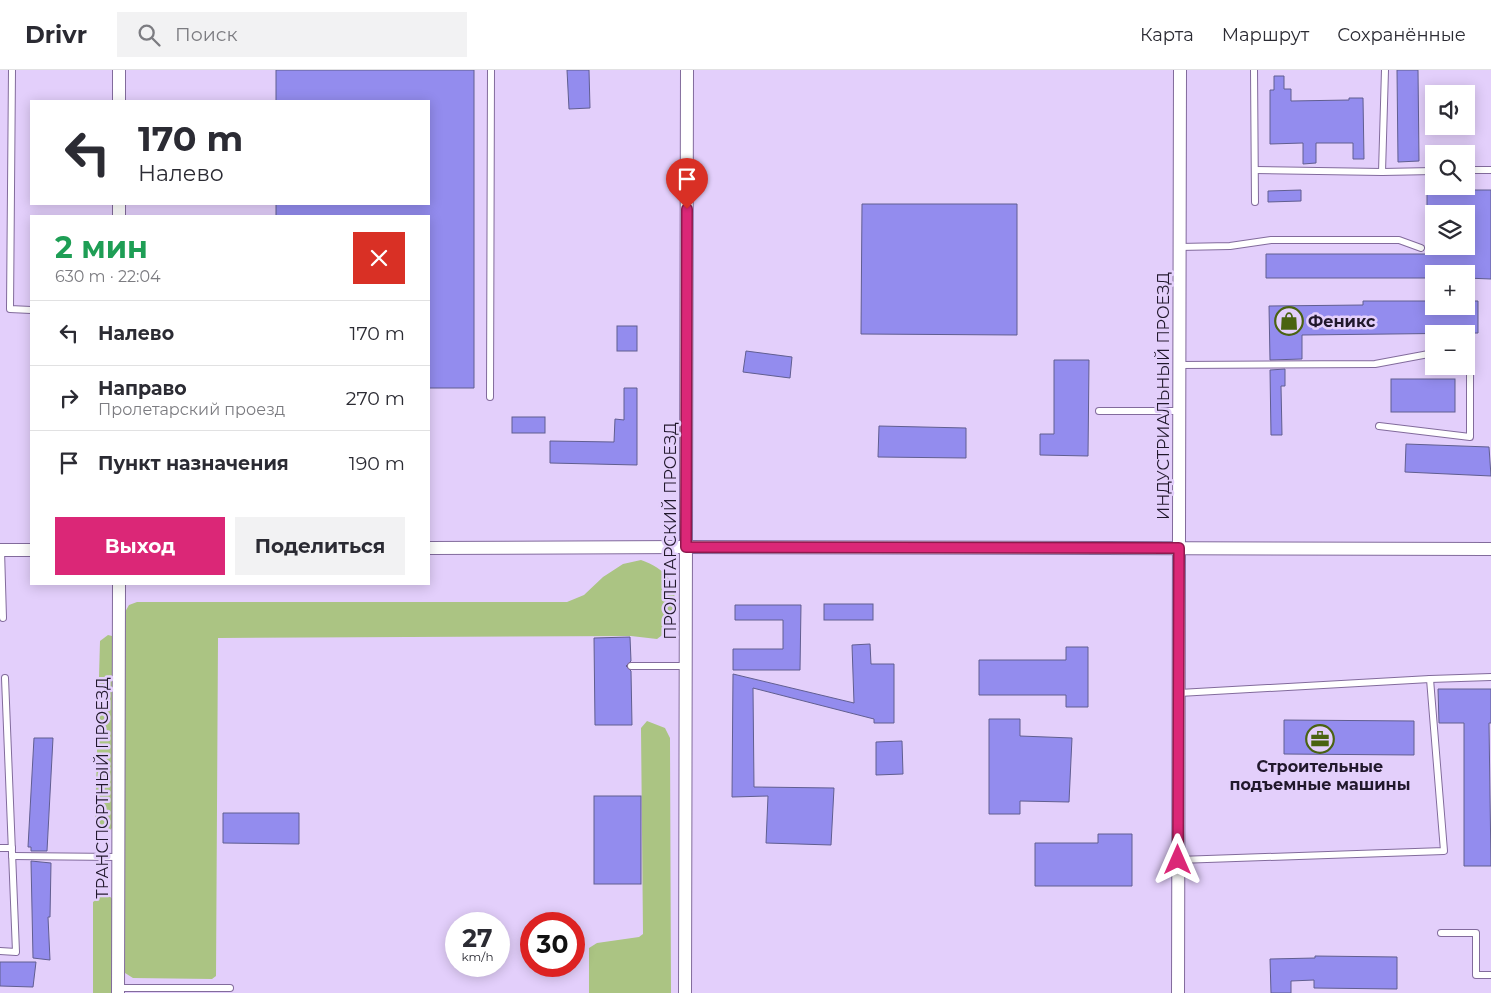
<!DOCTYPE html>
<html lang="ru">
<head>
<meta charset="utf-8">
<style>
  :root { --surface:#fff; --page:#f2f2f3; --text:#2b2b33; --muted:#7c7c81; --line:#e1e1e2; --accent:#db2777 }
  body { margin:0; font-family:Montserrat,sans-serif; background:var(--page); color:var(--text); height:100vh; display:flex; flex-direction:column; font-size:19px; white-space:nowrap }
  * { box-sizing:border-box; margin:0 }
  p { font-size:16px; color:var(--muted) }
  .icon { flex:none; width:28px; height:28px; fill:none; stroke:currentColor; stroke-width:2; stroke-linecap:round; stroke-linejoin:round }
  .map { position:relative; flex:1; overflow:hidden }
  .drawer { position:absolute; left:30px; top:145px; width:400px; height:370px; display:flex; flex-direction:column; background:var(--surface); border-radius:0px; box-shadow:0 2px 12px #0003 }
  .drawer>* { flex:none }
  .top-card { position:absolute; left:30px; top:30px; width:400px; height:105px; border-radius:0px; box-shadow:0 2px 12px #0003; background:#fff; color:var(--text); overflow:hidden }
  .fabs { position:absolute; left:1425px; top:15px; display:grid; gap:10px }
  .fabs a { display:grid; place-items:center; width:50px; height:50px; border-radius:0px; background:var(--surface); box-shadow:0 2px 12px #0003; font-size:25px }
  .speed { position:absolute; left:445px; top:842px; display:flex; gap:10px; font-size:25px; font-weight:700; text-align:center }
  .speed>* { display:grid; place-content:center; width:65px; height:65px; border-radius:50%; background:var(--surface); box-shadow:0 2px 12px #0003; line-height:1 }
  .speed small { font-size:12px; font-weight:400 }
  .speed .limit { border:8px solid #d22; background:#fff; color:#111 }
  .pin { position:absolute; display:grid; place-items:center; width:42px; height:42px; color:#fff; margin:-51px -21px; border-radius:50% 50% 50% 0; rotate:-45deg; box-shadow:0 0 5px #0007 }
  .pin .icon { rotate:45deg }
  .me { position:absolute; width:55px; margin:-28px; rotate:0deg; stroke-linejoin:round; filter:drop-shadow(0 0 4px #0008) }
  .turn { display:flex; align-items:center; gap:18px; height:105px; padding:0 25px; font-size:22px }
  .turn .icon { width:65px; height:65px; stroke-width:2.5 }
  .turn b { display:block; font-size:35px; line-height:42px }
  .round { display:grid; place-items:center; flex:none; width:52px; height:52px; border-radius:0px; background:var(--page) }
  .head { display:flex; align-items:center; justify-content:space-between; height:85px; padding:0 25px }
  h1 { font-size:30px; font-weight:700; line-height:38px; color:#1e9e55 }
  .cta { display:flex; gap:10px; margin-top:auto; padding:10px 25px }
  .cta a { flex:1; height:58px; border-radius:0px; background:var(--accent); color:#fff; font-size:20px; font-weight:700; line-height:58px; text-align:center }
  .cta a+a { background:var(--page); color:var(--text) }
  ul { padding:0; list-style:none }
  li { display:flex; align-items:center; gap:15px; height:65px; padding:0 25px; border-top:1px solid var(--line) }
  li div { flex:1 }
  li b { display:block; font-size:19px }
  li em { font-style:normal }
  header { display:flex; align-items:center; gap:30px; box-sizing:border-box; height:70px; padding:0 25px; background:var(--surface); border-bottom:1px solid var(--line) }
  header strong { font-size:24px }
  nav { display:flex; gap:28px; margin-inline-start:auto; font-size:18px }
  .search { width:350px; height:45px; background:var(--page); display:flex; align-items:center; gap:12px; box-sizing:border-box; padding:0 18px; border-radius:0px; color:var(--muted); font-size:19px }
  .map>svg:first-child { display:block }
  .green { fill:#abc483 }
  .building { fill:#938cee; stroke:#615e90 }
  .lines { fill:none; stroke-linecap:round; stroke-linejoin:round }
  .lane-casing { stroke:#826b9c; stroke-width:8 }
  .street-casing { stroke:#826b9c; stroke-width:14 }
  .lane { stroke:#fff; stroke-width:6 }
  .street { stroke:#fff; stroke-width:12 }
  .route-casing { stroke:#8e194d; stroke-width:12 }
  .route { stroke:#db2777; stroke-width:9 }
  .labels { text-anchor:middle; stroke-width:5; stroke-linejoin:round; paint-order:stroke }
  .poi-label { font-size:16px; font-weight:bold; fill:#21182c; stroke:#e3cffb; text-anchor:start }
  .street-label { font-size:16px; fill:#21182c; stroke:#e3cffb }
</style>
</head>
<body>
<header>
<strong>Drivr</strong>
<div class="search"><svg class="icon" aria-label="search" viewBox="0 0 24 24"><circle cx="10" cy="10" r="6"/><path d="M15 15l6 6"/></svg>Поиск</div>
<nav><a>Карта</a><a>Маршрут</a><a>Сохранённые</a></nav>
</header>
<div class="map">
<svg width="1491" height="923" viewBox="0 0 1491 923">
  <rect width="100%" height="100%" fill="#e3cffb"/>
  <g class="green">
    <path d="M 641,490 C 679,504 679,525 669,560 L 657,569 L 631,566 L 218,568 L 216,906 L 212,909 L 133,908 L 125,903 L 122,896 L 125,542 L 129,535 L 137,532 L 567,532 L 584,525 L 603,507 L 623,494 Z"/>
    <polygon points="108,565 112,566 116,571 115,755 110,760 100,760 95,754 100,571"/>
    <polygon points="647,651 665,658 670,668 671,923 589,923 589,878 597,873 639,867 643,864 641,658"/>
    <polygon points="109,826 115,831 115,923 93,923 93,832 100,827"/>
  </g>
  <g class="building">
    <polygon points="276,0 474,0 474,318 429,318 429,146 276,146 276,134 429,134 429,31 276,31"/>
    <polygon points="567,0 589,0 590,38 569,39"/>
    <polygon points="1397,0 1418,0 1419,91 1398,92"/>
    <polygon points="1274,6 1284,6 1284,19 1291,19 1291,31 1349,30 1349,28 1363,28 1364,89 1353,89 1353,73 1316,73 1316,93 1303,94 1303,73 1270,74 1270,20 1274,20"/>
    <polygon points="1301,120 1301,131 1268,132 1268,121"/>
    <polygon points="1427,120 1491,120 1491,209 1466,208 1466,204 1434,204 1434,208 1266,208 1266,184 1427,184 1427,180 1466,181 1466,144 1427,144"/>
    <polygon points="862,134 1017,134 1017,265 861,264"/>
    <polygon points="1363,231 1434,231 1434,236 1466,236 1466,231 1478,231 1478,263 1302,265 1302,289 1270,290 1269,236 1363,235"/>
    <rect x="617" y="256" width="20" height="25"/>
    <polygon points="746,281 792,287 790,308 743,302"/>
    <polygon points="1054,290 1089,290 1088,386 1040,385 1040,364 1054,364"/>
    <polygon points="1285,299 1285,316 1281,316 1282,365 1271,365 1270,300"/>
    <rect x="1391" y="309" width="64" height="33"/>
    <polygon points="624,318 637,318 637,395 550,393 550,371 614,372 615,349 624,350"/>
    <rect x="512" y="347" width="33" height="16"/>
    <polygon points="879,356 966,358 966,388 878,387"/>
    <polygon points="1406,374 1489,377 1491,406 1405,402"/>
    <rect x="824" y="534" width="49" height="16"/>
    <polygon points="735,535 801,535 800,600 733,600 733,579 783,579 783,550 735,550"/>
    <polygon points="630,567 631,591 626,596 631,601 632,655 595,655 594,568"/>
    <polygon points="870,574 871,594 894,594 894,653 874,653 874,649 753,618 754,717 834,718 831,775 766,773 768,726 732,727 733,604 854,633 852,575"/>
    <polygon points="1066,577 1088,577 1088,637 1066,637 1066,625 979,625 979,590 1066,590"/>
    <polygon points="1438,619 1491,619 1491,653 1489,653 1491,796 1464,796 1464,653 1439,653"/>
    <polygon points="989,649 1020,649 1020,666 1072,668 1069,732 1020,731 1020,744 989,744"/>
    <polygon points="1284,650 1414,651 1414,685 1284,684"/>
    <polygon points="34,668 53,668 47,781 31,781 31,777 28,777"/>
    <polygon points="902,671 903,704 876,705 876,672"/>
    <rect x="594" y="726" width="47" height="88"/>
    <polygon points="223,743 299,743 299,774 223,773"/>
    <polygon points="1098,764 1132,764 1132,816 1035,816 1035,773 1098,773"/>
    <polygon points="31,791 51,793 50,847 48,847 50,890 33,888"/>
    <polygon points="1315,886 1397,887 1397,919 1314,918 1314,910 1291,911 1291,923 1271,923 1270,889 1315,888"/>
    <polygon points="0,892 36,892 33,917 0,916"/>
  </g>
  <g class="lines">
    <defs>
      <g id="lane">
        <polyline points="12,0 10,239 31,240"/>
        <polyline points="1254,0 1255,132"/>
        <polyline points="1385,0 1382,102 1434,101"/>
        <polyline points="1255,100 1382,102"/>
        <polyline points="1466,100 1491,100"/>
        <polyline points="1179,177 1230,176 1271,170 1399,170 1421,178"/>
        <polyline points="1179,295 1375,294 1434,283"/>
        <polyline points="490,327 491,0"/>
        <polyline points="1099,341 1179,341"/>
        <polyline points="1379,356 1470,367 1470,296 1466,292"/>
        <polyline points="1,480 3,548"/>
        <polyline points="631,596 686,596"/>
        <polyline points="1430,609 1491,607"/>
        <polyline points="0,778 12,778"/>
        <polyline points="12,786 118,787"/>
        <polyline points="1178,790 1444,781 1430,609 1179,623"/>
        <polyline points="1441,863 1476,863 1476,905 1491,905"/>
        <polyline points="0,881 16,882 5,608"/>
        <polyline points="118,918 230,918"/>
      </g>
      <g id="street">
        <polyline points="119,31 119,0"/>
        <polyline points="119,146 119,134"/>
        <polyline points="429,478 686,477 1491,479"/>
        <polyline points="0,480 31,480"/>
        <polyline points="118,923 119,514"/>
        <polyline points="685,923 687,0"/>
        <polyline points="1178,923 1180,0"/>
      </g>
    </defs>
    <use href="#lane" class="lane-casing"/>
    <use href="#street" class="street-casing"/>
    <use href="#lane" class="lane"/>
    <use href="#street" class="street"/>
  </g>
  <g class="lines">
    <defs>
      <polyline id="route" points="687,139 686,477 1179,478 1178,790"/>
    </defs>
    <use href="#route" class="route-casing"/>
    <use href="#route" class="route"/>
  </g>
  <defs>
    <symbol id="shop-ring" viewBox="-11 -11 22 22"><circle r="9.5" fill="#e3cffb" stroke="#4a6311" stroke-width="1.5"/><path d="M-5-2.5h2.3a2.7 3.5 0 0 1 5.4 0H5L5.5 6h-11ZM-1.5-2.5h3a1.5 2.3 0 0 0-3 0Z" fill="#4a6311"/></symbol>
    <symbol id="office-ring" viewBox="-11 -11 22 22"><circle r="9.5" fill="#e3cffb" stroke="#4a6311" stroke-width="1.5"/><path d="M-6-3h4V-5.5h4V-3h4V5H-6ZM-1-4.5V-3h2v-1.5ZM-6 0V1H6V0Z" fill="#4a6311"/></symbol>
  </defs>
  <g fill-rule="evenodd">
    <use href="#shop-ring" x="1273" y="235" width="32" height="32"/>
    <use href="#office-ring" x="1304" y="653" width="32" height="32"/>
  </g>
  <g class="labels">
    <g class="poi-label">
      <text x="1308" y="257">Феникс</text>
      <text x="1320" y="702" text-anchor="middle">Строительные<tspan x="1320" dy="18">подъемные машины</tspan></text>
    </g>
    <g class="street-label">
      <text transform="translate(1163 326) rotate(-90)" y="6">ИНДУСТРИАЛЬНЫЙ ПРОЕЗД</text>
      <text transform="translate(670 461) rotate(-90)" y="6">ПРОЛЕТАРСКИЙ ПРОЕЗД</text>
      <text transform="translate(102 718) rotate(-90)" y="6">ТРАНСПОРТНЫЙ ПРОЕЗД</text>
    </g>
  </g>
</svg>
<div class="fabs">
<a><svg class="icon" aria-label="sound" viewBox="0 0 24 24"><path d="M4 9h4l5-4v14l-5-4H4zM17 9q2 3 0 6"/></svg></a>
<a><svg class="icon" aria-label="search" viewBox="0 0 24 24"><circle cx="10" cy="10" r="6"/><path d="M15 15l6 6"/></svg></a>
<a><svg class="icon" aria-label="layers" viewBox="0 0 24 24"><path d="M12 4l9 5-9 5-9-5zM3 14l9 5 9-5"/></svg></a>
<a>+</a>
<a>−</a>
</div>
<div class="speed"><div>27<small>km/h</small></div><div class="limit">30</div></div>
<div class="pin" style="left:687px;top:139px;background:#d93025"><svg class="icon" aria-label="arrive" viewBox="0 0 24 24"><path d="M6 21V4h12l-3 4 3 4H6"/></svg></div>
<svg class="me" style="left:1178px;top:790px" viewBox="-20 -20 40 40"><path d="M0-17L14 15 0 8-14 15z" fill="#db2777" stroke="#fff" stroke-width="4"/></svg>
<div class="top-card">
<div class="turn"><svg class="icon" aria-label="left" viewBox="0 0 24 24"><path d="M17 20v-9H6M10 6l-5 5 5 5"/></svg><div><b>170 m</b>Налево</div></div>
</div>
<section class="drawer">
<div class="head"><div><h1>2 мин</h1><p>630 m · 22:04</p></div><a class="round" style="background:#d93025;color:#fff"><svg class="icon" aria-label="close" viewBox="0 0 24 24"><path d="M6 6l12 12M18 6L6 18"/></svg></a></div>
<ul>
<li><svg class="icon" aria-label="left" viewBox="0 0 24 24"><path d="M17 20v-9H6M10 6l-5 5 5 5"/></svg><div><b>Налево</b></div><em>170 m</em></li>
<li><svg class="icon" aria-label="right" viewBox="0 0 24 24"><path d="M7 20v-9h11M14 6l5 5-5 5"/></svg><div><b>Направо</b><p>Пролетарский проезд</p></div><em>270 m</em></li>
<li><svg class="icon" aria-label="arrive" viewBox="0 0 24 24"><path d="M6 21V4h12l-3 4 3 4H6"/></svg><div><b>Пункт назначения</b></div><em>190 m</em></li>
</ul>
<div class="cta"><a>Выход</a><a>Поделиться</a></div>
</section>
</div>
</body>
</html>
